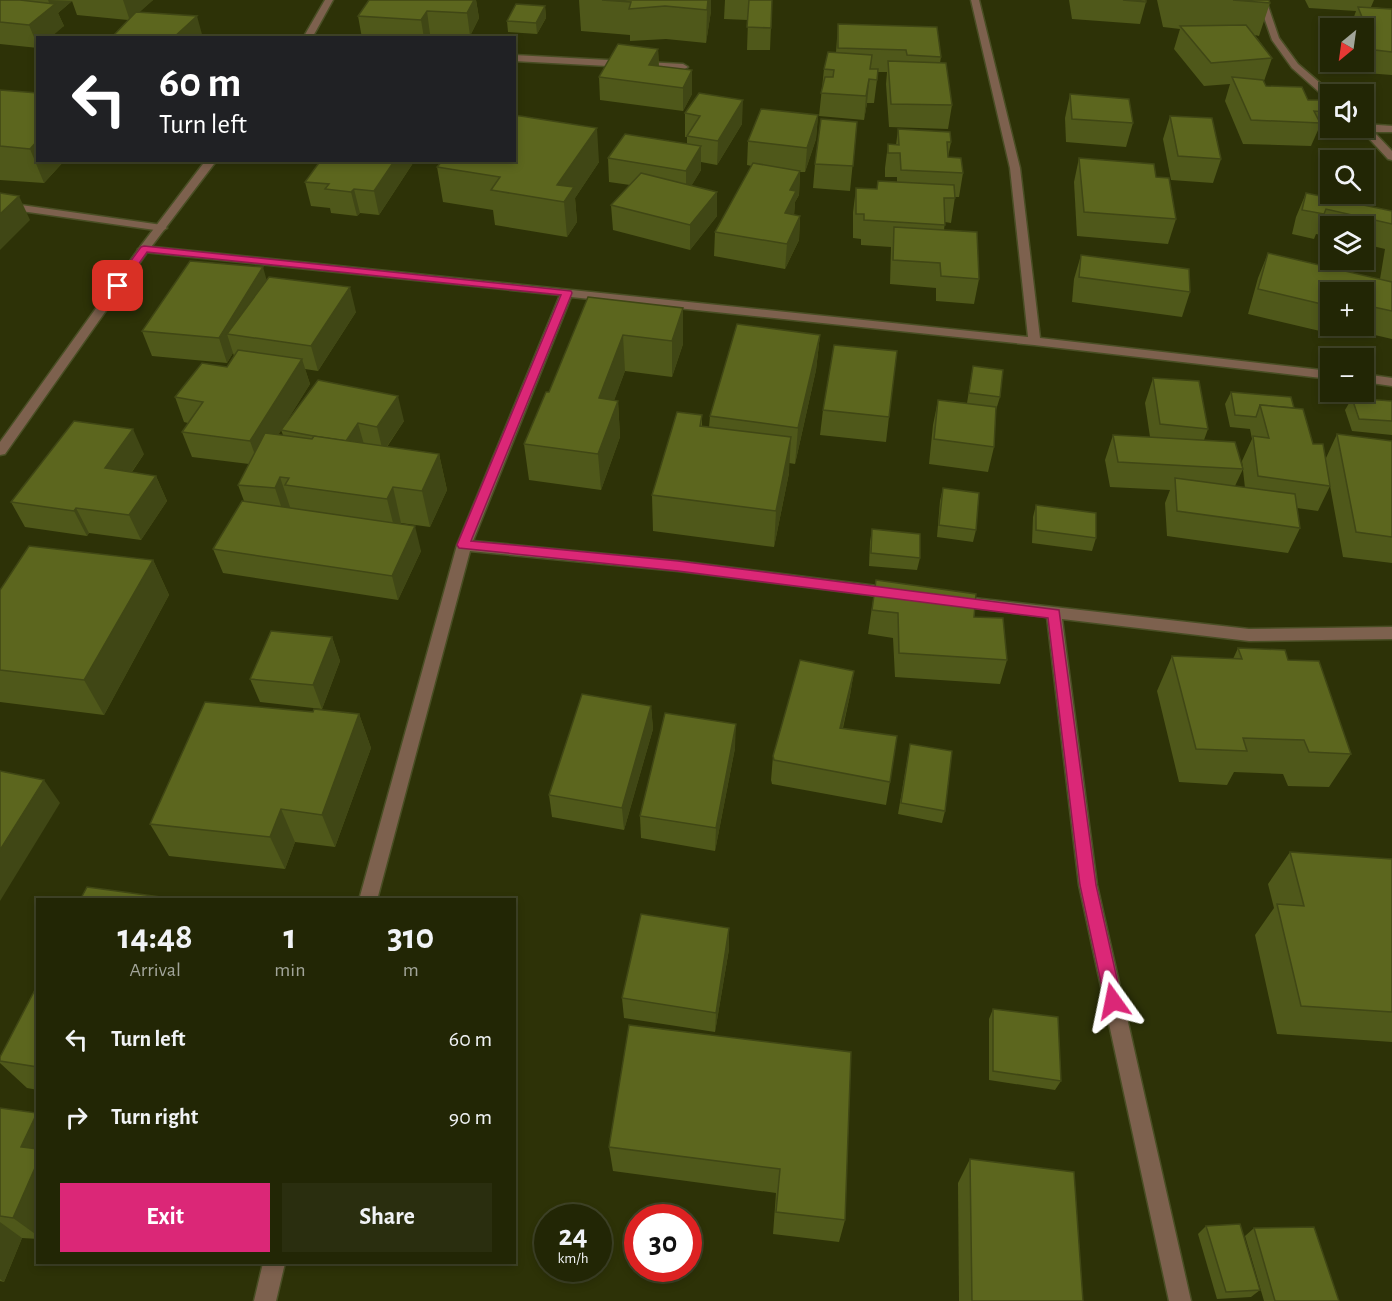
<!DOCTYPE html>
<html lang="en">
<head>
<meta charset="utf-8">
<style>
  :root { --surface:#222605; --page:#2a2e0f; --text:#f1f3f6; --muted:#a2a59a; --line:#3f4327; --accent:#db2777 }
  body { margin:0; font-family:"Alegreya Sans",sans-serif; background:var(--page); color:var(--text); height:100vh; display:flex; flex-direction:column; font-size:22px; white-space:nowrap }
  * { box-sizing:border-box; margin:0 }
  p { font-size:20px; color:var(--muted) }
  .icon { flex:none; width:33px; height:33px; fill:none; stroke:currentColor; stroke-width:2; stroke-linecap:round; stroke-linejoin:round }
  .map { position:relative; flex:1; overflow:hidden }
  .sheet { position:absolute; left:36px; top:898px; width:480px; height:366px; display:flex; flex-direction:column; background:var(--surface); border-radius:0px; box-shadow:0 3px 9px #0003,0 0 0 2px var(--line) }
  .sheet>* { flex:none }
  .top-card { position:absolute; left:36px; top:36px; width:480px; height:126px; border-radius:0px; box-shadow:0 3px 9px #0003,0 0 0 2px var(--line); background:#202124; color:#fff; overflow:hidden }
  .needle { width:39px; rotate:209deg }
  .buttons { position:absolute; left:1320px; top:18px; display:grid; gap:12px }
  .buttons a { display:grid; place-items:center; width:54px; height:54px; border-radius:0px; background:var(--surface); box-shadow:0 3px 9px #0003,0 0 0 2px var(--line); font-size:30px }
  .speed { position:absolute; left:534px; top:1204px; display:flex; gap:12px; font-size:30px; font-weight:700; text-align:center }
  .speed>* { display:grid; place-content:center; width:78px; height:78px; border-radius:50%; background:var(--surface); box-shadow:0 3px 9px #0003,0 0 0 2px var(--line); line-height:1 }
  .speed small { font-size:15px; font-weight:400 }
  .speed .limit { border:9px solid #d22; background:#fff; color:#111 }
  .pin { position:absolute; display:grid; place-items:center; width:51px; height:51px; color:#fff; margin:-26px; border-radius:12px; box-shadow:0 3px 9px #0006 }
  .me { position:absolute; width:66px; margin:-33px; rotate:348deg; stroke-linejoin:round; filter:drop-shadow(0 0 4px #0008) }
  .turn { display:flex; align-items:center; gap:21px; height:126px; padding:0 24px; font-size:27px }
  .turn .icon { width:78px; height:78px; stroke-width:2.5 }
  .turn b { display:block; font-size:42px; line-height:51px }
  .eta { display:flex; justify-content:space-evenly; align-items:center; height:102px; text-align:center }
  .eta b { font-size:36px; font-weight:700; line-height:42px }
  .button { display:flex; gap:12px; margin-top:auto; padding:12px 24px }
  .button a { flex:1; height:69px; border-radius:0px; background:var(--accent); color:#fff; font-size:24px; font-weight:700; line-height:69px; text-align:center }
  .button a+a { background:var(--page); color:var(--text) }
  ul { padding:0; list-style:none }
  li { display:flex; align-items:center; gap:18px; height:78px; padding:0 24px }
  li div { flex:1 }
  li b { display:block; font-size:22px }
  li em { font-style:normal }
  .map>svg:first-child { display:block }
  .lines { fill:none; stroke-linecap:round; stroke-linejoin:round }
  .minor-casing { stroke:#494e24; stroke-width:3 }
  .tertiary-casing { stroke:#494e24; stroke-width:3 }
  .minor { fill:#7d614e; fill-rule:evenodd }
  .tertiary { fill:#7d614e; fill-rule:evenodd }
  .wall { fill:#4f581a; fill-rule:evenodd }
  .shaded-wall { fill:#404715 }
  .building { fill:#5c661e; stroke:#404715; stroke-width:1.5 }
  .route { fill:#db2777; stroke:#8e194d; stroke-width:1.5 }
</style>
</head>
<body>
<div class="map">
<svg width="1392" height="1301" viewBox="0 0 1392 1301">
  <rect width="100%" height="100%" fill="#2d3207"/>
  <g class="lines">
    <defs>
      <g id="minor">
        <polygon points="971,0 979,0 1020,168 1040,338 1330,371 1330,379 1034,345 571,297 473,541 678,561 893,588 900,593 893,598 678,571 470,551 377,900 359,900 457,545 560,295 144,252 138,249 144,246 1028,337 1010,168"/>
        <polygon points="1258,0 1266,0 1279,38 1298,64 1333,94 1330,94 1330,100 1327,99 1292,68 1272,40"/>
        <polygon points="514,55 683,64 688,67 683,70 514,61"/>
        <polygon points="1364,124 1392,126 1392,132 1374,132 1392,151 1392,160 1388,159 1362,131 1359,128 1364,128"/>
        <polygon points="0,202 162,225 167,228 162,231 0,208"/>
        <polygon points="1364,374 1392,378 1392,386 1364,382"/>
        <polygon points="955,596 1249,629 1392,627 1392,639 1249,641 1062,619 1097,885 1191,1301 1169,1301 1079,885 1047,617 950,605 948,601"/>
        <polygon points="263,1263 285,1263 276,1301 254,1301"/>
      </g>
      <g id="tertiary">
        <polygon points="325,0 333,0 312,38 303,38"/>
        <polygon points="206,160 217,160 148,251 5,454 0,455 0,442 140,247"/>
      </g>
    </defs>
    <use href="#minor" class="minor-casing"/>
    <use href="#tertiary" class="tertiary-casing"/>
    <use href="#minor" class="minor"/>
    <use href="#tertiary" class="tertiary"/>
  </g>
  <g class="wall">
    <polygon points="0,0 153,0 139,12 128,20 77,15 72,1 58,13 64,26 38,38 38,48 0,44"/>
    <polygon points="476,0 479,18 470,36 430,34 428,38 362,38 358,16"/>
    <polygon points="579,0 711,0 711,11 706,43 666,39 630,41 630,35 581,31"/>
    <polygon points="725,0 772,0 770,50 747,50 748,20 724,19"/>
    <polygon points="1069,0 1146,0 1146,2 1140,24 1072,19"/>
    <polygon points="1157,0 1269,0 1270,3 1259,36 1255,35 1272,58 1264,81 1266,86 1308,100 1326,112 1311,146 1243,144 1225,101 1230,84 1204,86 1174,49 1180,29 1163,27"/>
    <polygon points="1305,0 1374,0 1371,7 1392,9 1392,75 1366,73 1361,62 1364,62 1364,28 1350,28 1356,11 1309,8"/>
    <polygon points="545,6 546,18 537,34 508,32 507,21"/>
    <polygon points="838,24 941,57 940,63 952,105 948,129 889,127 886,84 887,72 878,72 874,103 867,103 864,120 819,116 824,69 836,52"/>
    <polygon points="658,49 659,67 692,94 683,111 600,100 599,77"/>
    <polygon points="0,90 38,160 65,160 44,183 0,180"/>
    <polygon points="1070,94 1133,123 1126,147 1066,142 1065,118"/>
    <polygon points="685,113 742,124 717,165 701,162 701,170 691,186 717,216 690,250 613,230 611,205 630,185 609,182 608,158 687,144 687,137 685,137"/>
    <polygon points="818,115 816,139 805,172 800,172 799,195 795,202 794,215 800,216 799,240 785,269 714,256 715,232 752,166 747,165 748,141"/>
    <polygon points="1170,116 1221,159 1213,183 1171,180 1163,139"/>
    <polygon points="857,122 850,191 813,188 815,164"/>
    <polygon points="898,129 951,142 948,157 963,173 959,197 955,197 951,223 945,222 944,230 979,279 974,304 936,301 936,288 890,284 891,247 861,245 861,239 853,238 853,212 856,188 877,189 878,181 897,182 897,177 885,177 885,168 888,144 896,145"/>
    <polygon points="1079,158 1156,177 1176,219 1168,244 1077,236 1074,182"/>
    <polygon points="321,160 415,160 379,215 360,213 357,216 331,213 330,208 311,206 305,182"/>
    <polygon points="599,162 575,198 577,222 567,237 495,225 493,210 443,202 437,167"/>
    <path d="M 1306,193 L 1392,211 L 1392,339 L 1340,327 L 1337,335 L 1248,314 L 1258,278 L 1268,253 L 1380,279 L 1385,249 L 1364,244 L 1364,226 L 1330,226 L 1330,237 L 1316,234 L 1314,239 L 1292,234 L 1296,217 ZM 1330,292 L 1364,292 L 1364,326 L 1330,326 Z"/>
    <polygon points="1081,255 1190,292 1182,317 1072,302 1074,279"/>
    <polygon points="267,280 356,312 318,371 305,369 310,384 278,435 283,435 281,430 318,380 404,421 387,447 439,454 447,490 430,527 401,523 401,524 421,551 398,600 223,573 213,549 244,501 238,485 249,464 192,457 182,432 188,423 184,422 175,397 227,367 234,356 233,353 227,363 152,356 142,331"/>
    <polygon points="588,297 683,308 683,344 672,377 625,371 614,400 618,401 620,437 601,490 529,480 524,444 549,392"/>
    <polygon points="820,335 816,370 795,464 789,463 789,473 774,547 653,531 652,495 702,415 702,426 709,427 710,416"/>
    <polygon points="973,366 1000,397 996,410 994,447 988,472 929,464 933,425 938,400 967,403"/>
    <polygon points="1153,378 1208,429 1204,440 1243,469 1235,486 1245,488 1242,461 1252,439 1250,429 1230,427 1225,404 1231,392 1294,408 1313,444 1326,458 1337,434 1392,441 1392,563 1343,557 1330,486 1318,511 1297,508 1300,528 1288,553 1167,536 1165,503 1170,490 1110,487 1105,460 1113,435 1150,437 1145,403"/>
    <polygon points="1352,398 1392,401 1392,435 1352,431 1345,410"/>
    <polygon points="823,410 889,417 886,442 820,435"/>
    <polygon points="144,454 132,472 156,476 167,501 141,540 89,533 87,536 25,527 11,502"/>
    <polygon points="943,488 976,530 973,542 937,537 940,501"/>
    <polygon points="1036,505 1096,538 1092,551 1032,543 1033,517"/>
    <polygon points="872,529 920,558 917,570 869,566 870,542"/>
    <polygon points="153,560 169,595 104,715 0,702 0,590"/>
    <polygon points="876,580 974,617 1007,660 1000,684 895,677 893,638 868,634"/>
    <polygon points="332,637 340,661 322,709 260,702 250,679"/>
    <polygon points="1238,648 1288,660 1351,754 1329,787 1288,786 1283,774 1234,772 1227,785 1179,782 1157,691 1172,656 1233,659"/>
    <polygon points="854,671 850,695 843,728 890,782 886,805 772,784 771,780 773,756"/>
    <polygon points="651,706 653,729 624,830 552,817 549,795"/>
    <polygon points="313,712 359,714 371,748 335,847 295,842 285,869 169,856 150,824"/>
    <polygon points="910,744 945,811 942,823 898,814"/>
    <polygon points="735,748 715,851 641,838 640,816"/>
    <polygon points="1290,852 1392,859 1392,1042 1277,1034 1255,935 1274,908 1268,884"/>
    <polygon points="729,949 715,1032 624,1018 622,998"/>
    <polygon points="38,984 38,1090 27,1088 0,1063 0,1057"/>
    <polygon points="993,1009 1061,1081 1055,1090 989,1080 989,1019"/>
    <polygon points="629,1025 845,1220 839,1242 773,1234 776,1193 613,1171 609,1147"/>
    <polygon points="0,1108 38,1113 38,1239 22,1238 4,1282 0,1281"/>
    <polygon points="970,1159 1083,1301 959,1301 958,1183"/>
    <polygon points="1206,1226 1260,1290 1251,1297 1217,1299 1198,1234"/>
    <polygon points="1254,1228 1339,1301 1264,1301 1245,1236"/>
  </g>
  <g class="shaded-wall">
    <polygon points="48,0 72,1 58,13 64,26 50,38 38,38 38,47 29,25 51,7"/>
    <polygon points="123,0 153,0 130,21"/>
    <polygon points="474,0 476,0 479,18 470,36 467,13"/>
    <polygon points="708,0 711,0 711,11 706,43 707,10"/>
    <polygon points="545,6 546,18 537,34 536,23"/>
    <polygon points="427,11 430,34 428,38 424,38 421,20"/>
    <polygon points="197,16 203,38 173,38"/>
    <polygon points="658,49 659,72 649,65"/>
    <polygon points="872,55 867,103 864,120 866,96"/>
    <polygon points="692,70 692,94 683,111 683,88"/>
    <polygon points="743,100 742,124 717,165 718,141"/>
    <polygon points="818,115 816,139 805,172 807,148"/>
    <polygon points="597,128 599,162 575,198 577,222 567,237 564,202 557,185"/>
    <polygon points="38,140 38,160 65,160 44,183 30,149"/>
    <polygon points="701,146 701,170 686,195 686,171"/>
    <polygon points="395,160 415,160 379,215 374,191"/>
    <polygon points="800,171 799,195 795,202 794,216 785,213 790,190"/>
    <polygon points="354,189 360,213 357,216 351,192"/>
    <polygon points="717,192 717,216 690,250 690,225"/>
    <polygon points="19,196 30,220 0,250 0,214"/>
    <polygon points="800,216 799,240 785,269 787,244"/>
    <polygon points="263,267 270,292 227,334 233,353 227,363 219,338"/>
    <polygon points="350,287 356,312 318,371 311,346"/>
    <polygon points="683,308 683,344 672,377 672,341"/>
    <polygon points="623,335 625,371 602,434 599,398"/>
    <polygon points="820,335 816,370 795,464 798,428"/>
    <polygon points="302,359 310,384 259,466 250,441"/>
    <polygon points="398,396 404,421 383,452 377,427"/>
    <polygon points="618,401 620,437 601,490 598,454"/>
    <polygon points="358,423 365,448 345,442"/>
    <polygon points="133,429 144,454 117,493 105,468"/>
    <polygon points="791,437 789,473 774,547 776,511"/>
    <polygon points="439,454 447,490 430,527 422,491"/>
    <polygon points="156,476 167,501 141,540 129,515"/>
    <polygon points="280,477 292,513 287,524 275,488"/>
    <polygon points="393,487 401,523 396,535 387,499"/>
    <polygon points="76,508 89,533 87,536 74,511"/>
    <polygon points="415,526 421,551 398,600 392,576"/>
    <polygon points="153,560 169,595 104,715 84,680"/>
    <polygon points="332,637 340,661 322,709 313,685"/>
    <polygon points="854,671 850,695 837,751 840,728"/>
    <polygon points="651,706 653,729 624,830 622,808"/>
    <polygon points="359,714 371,748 335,847 322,815"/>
    <polygon points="736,724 735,748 715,851 716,828"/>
    <polygon points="44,780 60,803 0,901 0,850"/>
    <polygon points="281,809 295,842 285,869 270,837"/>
    <polygon points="729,928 729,949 715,1032 716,1013"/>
    <polygon points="37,1113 38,1113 38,1236 13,1218 21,1147"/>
    <polygon points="0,1222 22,1238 4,1282 0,1279"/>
  </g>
  <g class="building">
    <polygon points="0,0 20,0 55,4 29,25 0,22"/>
    <polygon points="369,0 474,0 467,13 427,11 421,20 358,16"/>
    <polygon points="602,0 708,0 707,10 665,6 629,9 631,2"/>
    <polygon points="749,0 772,0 771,28 747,27"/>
    <polygon points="1123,0 1146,0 1146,2"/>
    <polygon points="1233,0 1269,0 1270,3"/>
    <polygon points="516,4 545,6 536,23 507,21"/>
    <polygon points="1358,7 1392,9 1392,52 1375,50"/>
    <polygon points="136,12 197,16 173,38 111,38"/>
    <polygon points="838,24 937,27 941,57 907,55 906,50 838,48"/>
    <polygon points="1246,25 1272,58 1211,63 1180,26"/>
    <polygon points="618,44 658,49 649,65 692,70 683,88 599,77"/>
    <polygon points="828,52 872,55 870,69 878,69 877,80 869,79 866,96 821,93 825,77 833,77 834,70 824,69"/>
    <polygon points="888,61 946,63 952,105 891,104"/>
    <polygon points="1232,77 1263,80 1266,86 1302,87 1308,100 1319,100 1326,112 1314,111 1320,123 1251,120"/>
    <polygon points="0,90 38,93 38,140 30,149 0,146"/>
    <polygon points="699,93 743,100 718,141 687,136 700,116 685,113"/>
    <polygon points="1070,94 1129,99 1133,123 1072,119"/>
    <polygon points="761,109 818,115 807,148 748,141"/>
    <polygon points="514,115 597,128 557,185 574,187 564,202 491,190 500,177 437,167 443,160 514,160"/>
    <polygon points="1170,116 1212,118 1221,159 1178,156"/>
    <polygon points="821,119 857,122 853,166 815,164"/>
    <polygon points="898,129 950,132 951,142 947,142 948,157 961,158 963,173 901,170 900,153 888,153 888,144 899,145"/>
    <polygon points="625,134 701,146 686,171 608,158"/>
    <polygon points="1079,158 1154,164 1156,177 1169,178 1176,219 1084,212"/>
    <polygon points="321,160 395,160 374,191 354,189 351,192 325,189 329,184 305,182"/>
    <polygon points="753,163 800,171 790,190 796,191 785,213 800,216 787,244 715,232"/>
    <polygon points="641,173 717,192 690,225 611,205"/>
    <polygon points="878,181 954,185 955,198 944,198 945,225 864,220 864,214 856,214 856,188 877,189"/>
    <polygon points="0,193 19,196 0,214"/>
    <polygon points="1306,193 1392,211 1392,224 1326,209 1324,214 1302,210"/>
    <polygon points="894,227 977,232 979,279 941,276 940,263 893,260"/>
    <polygon points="1268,253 1392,282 1392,311 1364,305 1364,292 1330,292 1330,306 1258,289"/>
    <polygon points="1081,255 1189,269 1190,292 1079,277"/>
    <polygon points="190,261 263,267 219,338 142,331"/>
    <polygon points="269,277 350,287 311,346 227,334"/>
    <polygon points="588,297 683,308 672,341 623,335 599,398 618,401 598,454 524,444 546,392 549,392"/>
    <polygon points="737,324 820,335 798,428 710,416"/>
    <polygon points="834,345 897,351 889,417 823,410"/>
    <polygon points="238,350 302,359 250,441 182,432 203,402 175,397 202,363 227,367"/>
    <polygon points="973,366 1003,370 1000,397 969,393"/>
    <polygon points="1153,378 1199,381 1208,429 1160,424"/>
    <polygon points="318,380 398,396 377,427 358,423 346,441 319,437 281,430"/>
    <polygon points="1231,392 1291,397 1294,408 1260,405 1256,417 1235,415"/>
    <polygon points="1352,398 1392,401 1392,421 1359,419"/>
    <polygon points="938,400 996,407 994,447 934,439"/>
    <polygon points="1260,405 1303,409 1313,444 1323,444 1330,486 1258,476 1253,436 1269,438"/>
    <polygon points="677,412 702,415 700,426 791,437 776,511 652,495"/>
    <polygon points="74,421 133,429 105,468 156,476 129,515 76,508 74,511 11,502"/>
    <polygon points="265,433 312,439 314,436 439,454 422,491 393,487 387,499 285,485 289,478 280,477 275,488 238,485"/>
    <polygon points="1337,434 1392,441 1392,537 1356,532"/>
    <polygon points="1113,435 1235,442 1243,469 1118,462"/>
    <polygon points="1175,478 1295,494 1300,528 1177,511"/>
    <polygon points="943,488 979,493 976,530 939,525"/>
    <polygon points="242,501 415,526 392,576 213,549"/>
    <polygon points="1036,505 1096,513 1096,538 1036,530"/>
    <polygon points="872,529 920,534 920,558 871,553"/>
    <polygon points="29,546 153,560 84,680 0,670 0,590"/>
    <polygon points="876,580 976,594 974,617 1003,618 1007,660 899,653 898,613 872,610"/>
    <polygon points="271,631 332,637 313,685 250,679"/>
    <polygon points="1238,648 1285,650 1288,660 1319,661 1351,754 1309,752 1304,740 1243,738 1247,751 1196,749 1172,656 1242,659"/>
    <polygon points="800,660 854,671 840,728 897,736 890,782 774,760 773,756"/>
    <polygon points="582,694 651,706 622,808 549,795"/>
    <polygon points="205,702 313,712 314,709 359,714 322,815 281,809 270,837 150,824"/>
    <polygon points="665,713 736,724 716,828 640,816"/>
    <polygon points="910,744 952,751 945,811 901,803"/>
    <polygon points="0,771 44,780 0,850"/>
    <polygon points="1290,852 1392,859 1392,1012 1301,1006 1277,904 1304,906"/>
    <polygon points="87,887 183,900 80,900"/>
    <polygon points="641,914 729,928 716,1013 622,998"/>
    <polygon points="38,984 38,1067 0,1061 0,1057"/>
    <polygon points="993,1009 1058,1017 1061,1081 993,1071"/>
    <polygon points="629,1025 851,1052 845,1220 776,1212 780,1169 609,1147"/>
    <polygon points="0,1108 37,1113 21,1147 38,1149 38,1161 13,1218 0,1216"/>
    <polygon points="970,1159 1074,1172 1083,1301 972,1301"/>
    <polygon points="1240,1224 1260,1290 1226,1292 1206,1226"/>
    <polygon points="1314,1227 1339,1301 1275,1301 1254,1228"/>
  </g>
  <polygon class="route" points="144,246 571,291 572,293 471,541 678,561 1059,610 1096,885 1122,1001 1119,1006 1113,1009 1108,1006 1105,1001 1080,885 1048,618 678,571 459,548 457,545 561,295 147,252 122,288 114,288 114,284 141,247"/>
</svg>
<div class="buttons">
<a><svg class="needle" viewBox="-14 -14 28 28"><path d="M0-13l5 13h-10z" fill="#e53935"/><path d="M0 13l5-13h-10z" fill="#a2a59a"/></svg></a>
<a><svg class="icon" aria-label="sound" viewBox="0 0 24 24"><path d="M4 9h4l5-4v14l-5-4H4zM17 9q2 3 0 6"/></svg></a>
<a><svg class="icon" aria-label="search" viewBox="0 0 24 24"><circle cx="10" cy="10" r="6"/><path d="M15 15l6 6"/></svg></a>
<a><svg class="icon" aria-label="layers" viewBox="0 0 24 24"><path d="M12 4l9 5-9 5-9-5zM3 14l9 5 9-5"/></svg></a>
<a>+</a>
<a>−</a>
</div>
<div class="speed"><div>24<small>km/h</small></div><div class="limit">30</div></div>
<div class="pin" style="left:118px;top:286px;background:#d93025"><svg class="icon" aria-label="arrive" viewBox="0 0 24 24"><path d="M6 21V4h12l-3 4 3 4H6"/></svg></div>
<svg class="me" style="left:1113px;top:1001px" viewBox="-20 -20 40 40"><path d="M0-17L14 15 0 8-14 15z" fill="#db2777" stroke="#fff" stroke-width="4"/></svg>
<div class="top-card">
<div class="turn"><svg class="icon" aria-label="left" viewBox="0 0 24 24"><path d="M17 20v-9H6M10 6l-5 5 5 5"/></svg><div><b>60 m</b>Turn left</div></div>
</div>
<section class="sheet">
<div class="eta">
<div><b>14:48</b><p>Arrival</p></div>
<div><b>1</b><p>min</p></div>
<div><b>310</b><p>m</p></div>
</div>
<ul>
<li><svg class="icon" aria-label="left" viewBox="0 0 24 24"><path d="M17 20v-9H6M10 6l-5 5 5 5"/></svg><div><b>Turn left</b></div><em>60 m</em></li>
<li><svg class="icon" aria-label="right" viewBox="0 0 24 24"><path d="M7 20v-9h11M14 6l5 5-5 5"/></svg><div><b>Turn right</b></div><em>90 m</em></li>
</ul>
<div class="button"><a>Exit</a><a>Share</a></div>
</section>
</div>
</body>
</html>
